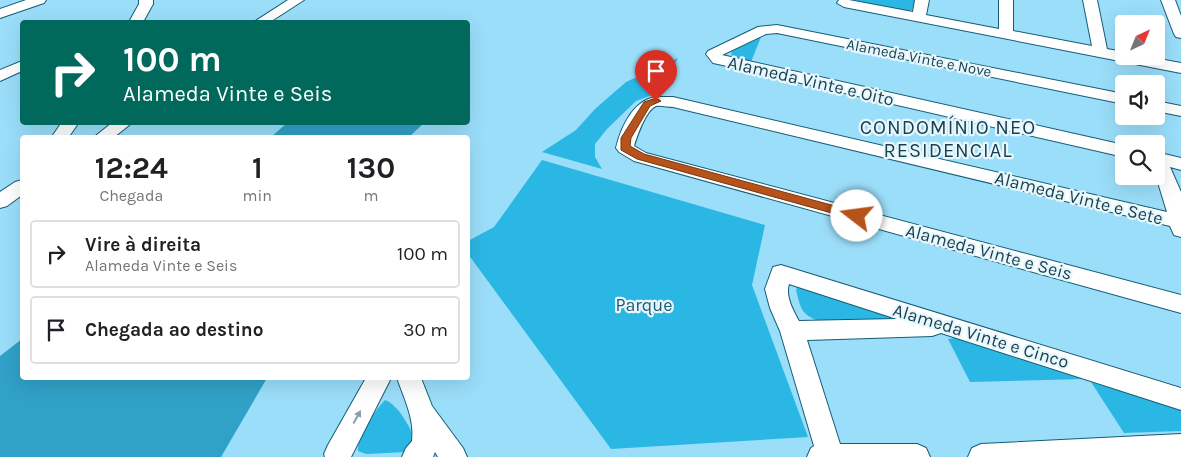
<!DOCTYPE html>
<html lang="pt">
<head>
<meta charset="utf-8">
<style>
  :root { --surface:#fff; --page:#f2f2f2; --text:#202124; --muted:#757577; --line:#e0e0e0 }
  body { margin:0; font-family:Karla,sans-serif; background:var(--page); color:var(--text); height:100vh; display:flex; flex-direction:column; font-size:19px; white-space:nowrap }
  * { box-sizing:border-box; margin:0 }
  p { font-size:16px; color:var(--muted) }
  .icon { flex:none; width:28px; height:28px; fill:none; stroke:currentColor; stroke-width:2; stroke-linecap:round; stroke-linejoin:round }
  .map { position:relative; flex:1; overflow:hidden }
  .drawer { position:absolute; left:20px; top:135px; width:450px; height:245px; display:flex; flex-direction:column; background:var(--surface); border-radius:5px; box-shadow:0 5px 20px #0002 }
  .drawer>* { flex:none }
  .banner { position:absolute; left:20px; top:20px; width:450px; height:105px; border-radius:5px; box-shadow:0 5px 20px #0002; background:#00695c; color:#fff; overflow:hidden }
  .needle { width:32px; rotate:43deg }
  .tools { position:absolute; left:1115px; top:15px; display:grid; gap:10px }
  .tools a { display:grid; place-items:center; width:50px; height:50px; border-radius:5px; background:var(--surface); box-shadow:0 5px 20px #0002; font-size:25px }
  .pin { position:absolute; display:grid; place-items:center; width:42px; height:42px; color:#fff; margin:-51px -21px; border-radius:50% 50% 50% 0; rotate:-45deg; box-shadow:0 0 5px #0007 }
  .pin .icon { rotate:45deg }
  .me { position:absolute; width:55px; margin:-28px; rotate:285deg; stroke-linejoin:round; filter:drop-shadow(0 0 4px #0008) }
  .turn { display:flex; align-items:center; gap:18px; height:105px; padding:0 20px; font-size:22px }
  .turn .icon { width:65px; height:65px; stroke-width:2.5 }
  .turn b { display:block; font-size:35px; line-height:42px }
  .eta { display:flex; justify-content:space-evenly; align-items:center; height:85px; text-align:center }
  .eta b { font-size:30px; font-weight:700; line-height:35px }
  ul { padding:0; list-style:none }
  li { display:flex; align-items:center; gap:15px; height:68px; margin:0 10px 8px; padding:0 10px; border:2px solid var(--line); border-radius:5px }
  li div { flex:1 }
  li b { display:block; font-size:19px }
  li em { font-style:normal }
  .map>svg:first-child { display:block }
  .green { fill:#2bb7e4 }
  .forest { fill:#30a1c7 }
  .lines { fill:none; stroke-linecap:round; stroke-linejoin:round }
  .minor-casing { stroke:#155d75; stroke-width:2 }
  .minor { fill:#fff; fill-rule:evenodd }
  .oneway { fill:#8c9ea6 }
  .route { fill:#b6531b; stroke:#763612 }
  .labels { text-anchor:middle; stroke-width:4.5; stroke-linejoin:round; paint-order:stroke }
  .far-street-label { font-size:15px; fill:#193e4c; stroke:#e7f7fe }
  .street-label { font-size:18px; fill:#193e4c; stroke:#e7f7fe }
  .park-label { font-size:18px; fill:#225b70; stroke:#e7f7fe }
  .quarter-label { font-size:20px; letter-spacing:1px; fill:#193e4c; stroke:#e7f7fe }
</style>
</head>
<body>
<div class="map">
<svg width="1181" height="457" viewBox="0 0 1181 457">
  <rect width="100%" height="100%" fill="#9bdefa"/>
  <g class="green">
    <polygon points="854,0 915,0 912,10 904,12"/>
    <polygon points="761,37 751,62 737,60 731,55 732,51"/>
    <polygon points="678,58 660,92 636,101 607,129 595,144 595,157 602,169 542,152 576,130 595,109 626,82"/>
    <polygon points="542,160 765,225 752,285 808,437 611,449 468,254 468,241 494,227"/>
    <path d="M 798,286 L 901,320 L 819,321 C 800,314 801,308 796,290 Z"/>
    <polygon points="955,338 1085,379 970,382 948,339"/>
    <polygon points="1091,382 1181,408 1181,431 1124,433"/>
    <path d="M 385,400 C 398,404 414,432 415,445 L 407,452 L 366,454 L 358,451 C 356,438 376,409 385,400 Z"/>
  </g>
  <g class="forest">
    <polygon points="287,123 288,122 424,123 409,137 271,137"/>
    <polygon points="22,339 22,378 267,378 221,457 0,457 0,356"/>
  </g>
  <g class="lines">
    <defs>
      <g id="minor">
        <polygon points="26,0 46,0 44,3 0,18 0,9"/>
        <polygon points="139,0 153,0 153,4 143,22 129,22 139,4"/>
        <polygon points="288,0 304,0 270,22 254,22"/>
        <polygon points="839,0 849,0 913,12 915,0 929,0 926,15 999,29 999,0 1013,0 1013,31 1092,46 1083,0 1097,0 1107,49 1124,52 1124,56 1143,56 1181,63 1181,73 844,7 837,3"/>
        <polygon points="1161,0 1175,0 1181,16 1181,38 1176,37 1174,34"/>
        <polygon points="777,25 1124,94 1124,104 777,33 766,34 722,55 1124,145 1124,157 718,64 713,63 706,54 708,51 758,27"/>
        <polygon points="22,61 22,71 0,81 0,70"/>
        <path d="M 655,97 L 673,97 L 1167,212 L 1156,176 L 1156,152 L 1181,158 L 1181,170 L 1170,167 L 1181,192 L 1181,237 L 1174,235 L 1170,226 L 673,107 C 668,107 661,105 656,106 C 646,110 637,136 634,146 L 646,153 L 1181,295 L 1181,313 L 634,161 L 619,152 L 616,148 C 621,127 633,101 655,97 Z"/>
        <polygon points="1156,101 1181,106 1181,116 1156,111"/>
        <polygon points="62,122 79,122 68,138 51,138"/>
        <polygon points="113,122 133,122 113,138 93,138"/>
        <polygon points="22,180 22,195 7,206 0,208 0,192 15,182"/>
        <path d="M 781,265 L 1181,388 L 1181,410 L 941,333 L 932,336 L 807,340 L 840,444 L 917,444 L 926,448 L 930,457 L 807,457 L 811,448 L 814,446 L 780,331 L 770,308 L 765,289 L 773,267 ZM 789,284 L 897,319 L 799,321 C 793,310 785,296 789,284 Z"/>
        <polygon points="366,378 391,378 351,457 325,457 324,454 328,445"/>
        <path d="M 397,378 L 421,378 L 432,406 L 463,448 L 467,457 L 438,457 L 435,452 L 433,457 L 402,457 L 406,448 L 412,441 C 415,420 404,398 397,378 Z"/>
        <polygon points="1181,434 1181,457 968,457 972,448 981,444"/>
      </g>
    </defs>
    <use href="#minor" class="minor-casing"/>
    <use href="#minor" class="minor"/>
  </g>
  <defs><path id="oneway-solid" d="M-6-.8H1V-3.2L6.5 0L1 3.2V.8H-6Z" transform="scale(1.25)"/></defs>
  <use class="oneway" href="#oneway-solid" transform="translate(357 417) rotate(-61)"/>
  <polygon class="route" points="656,98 661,101 650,106 631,138 630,146 644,154 857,212 863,216 857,220 637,159 621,150 621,138 644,102"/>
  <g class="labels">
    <g class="far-street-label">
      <text transform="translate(919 58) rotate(11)" y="5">Alameda Vinte e Nove</text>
    </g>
    <g class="street-label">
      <text transform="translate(811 81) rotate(13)" y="6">Alameda Vinte e Oito</text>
      <text transform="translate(1079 198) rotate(14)" y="6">Alameda Vinte e Sete</text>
      <text transform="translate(989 252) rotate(15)" y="6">Alameda Vinte e Seis</text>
      <text transform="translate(981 336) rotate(17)" y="6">Alameda Vinte e Cinco</text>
    </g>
    <g class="park-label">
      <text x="644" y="311">Parque</text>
    </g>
    <g class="quarter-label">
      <text x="948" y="134">CONDOMÍNIO NEO<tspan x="948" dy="23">RESIDENCIAL</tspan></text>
    </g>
  </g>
</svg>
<div class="tools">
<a><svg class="needle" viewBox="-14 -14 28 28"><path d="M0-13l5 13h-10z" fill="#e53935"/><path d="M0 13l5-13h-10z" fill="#757577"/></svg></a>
<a><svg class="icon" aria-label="sound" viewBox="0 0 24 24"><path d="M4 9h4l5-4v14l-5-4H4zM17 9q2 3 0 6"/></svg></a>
<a><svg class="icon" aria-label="search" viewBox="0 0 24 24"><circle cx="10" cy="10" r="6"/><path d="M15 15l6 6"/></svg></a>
</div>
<div class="pin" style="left:656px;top:101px;background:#d93025"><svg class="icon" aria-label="arrive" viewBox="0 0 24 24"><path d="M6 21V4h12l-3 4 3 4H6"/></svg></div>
<svg class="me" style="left:857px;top:216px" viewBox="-20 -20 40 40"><circle r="19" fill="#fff"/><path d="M0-13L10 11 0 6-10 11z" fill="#b6531b"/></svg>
<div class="banner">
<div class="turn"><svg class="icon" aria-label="right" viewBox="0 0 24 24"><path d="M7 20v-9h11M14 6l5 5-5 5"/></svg><div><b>100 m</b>Alameda Vinte e Seis</div></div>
</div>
<section class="drawer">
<div class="eta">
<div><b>12:24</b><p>Chegada</p></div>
<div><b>1</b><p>min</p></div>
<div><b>130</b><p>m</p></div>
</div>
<ul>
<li><svg class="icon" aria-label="right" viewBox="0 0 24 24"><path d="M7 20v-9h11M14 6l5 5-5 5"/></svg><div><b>Vire à direita</b><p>Alameda Vinte e Seis</p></div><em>100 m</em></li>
<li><svg class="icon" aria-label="arrive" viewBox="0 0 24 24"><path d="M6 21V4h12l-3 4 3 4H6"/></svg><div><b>Chegada ao destino</b></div><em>30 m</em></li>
</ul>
</section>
</div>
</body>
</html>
